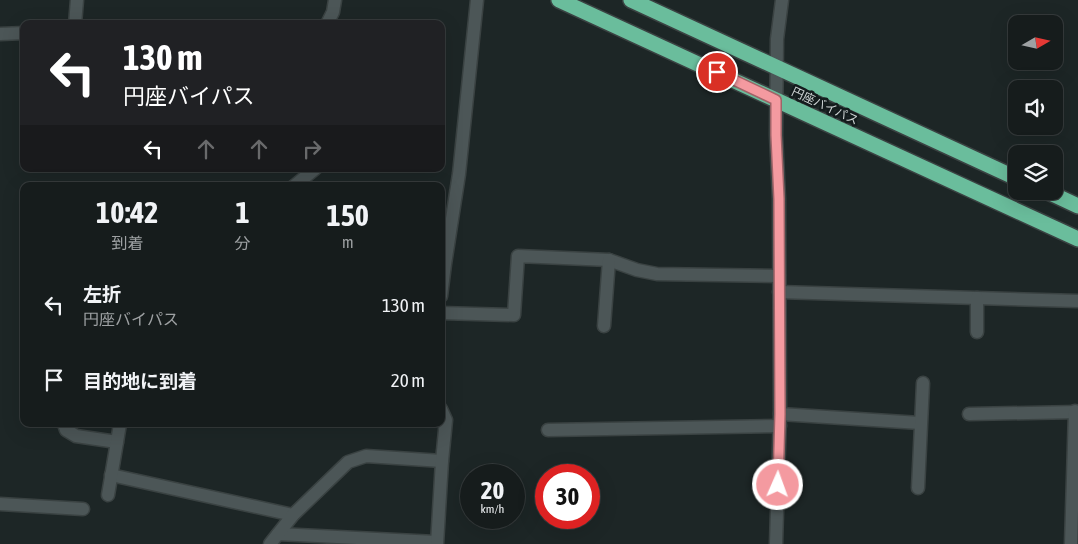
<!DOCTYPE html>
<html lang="ja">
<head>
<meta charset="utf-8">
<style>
  :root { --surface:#161c1c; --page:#232929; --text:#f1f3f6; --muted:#9ea1a3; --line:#353a3b }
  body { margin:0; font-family:"Asap Condensed","Noto Sans JP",sans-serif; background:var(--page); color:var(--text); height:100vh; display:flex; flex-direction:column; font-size:19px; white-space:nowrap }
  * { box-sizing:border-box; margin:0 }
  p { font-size:16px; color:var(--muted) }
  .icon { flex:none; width:28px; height:28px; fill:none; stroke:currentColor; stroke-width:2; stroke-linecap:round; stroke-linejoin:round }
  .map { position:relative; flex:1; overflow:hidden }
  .sheet { position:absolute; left:20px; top:182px; width:425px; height:245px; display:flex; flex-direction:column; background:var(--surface); border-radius:10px; box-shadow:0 5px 20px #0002,0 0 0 1px var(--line) }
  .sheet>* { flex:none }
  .banner { position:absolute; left:20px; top:20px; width:425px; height:152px; border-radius:10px; box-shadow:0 5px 20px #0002,0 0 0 1px var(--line); background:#202124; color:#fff; overflow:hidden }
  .needle { width:32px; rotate:81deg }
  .controls { position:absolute; left:1008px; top:15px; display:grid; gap:10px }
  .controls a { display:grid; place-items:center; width:55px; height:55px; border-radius:10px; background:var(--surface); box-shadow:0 5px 20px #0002,0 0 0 1px var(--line); font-size:25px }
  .speed { position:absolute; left:460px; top:464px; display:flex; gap:10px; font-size:25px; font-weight:700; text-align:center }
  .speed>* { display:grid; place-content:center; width:65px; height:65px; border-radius:50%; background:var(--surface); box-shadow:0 5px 20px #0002,0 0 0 1px var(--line); line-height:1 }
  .speed small { font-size:12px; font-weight:400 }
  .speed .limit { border:8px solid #d22; background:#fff; color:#111 }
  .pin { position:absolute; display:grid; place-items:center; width:42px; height:42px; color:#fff; margin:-21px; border:2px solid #fff; border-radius:50%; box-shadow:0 1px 5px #0007 }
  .me { position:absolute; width:55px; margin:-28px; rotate:2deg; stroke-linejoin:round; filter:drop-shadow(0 0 4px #0008) }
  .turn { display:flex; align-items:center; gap:18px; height:105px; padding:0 20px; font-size:22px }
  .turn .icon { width:65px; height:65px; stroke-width:2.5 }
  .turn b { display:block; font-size:35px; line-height:42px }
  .lanes { display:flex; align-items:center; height:48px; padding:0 20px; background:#0003; justify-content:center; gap:25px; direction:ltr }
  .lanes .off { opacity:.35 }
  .eta { display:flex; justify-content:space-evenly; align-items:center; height:85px; text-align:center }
  .eta b { font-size:30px; font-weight:700; line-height:35px }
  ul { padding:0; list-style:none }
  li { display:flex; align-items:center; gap:15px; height:75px; padding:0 20px }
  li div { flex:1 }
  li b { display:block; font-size:19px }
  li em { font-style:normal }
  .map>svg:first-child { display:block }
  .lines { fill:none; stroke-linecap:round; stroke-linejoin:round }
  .minor-casing { stroke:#3a4242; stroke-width:15 }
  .highway-casing { stroke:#3a4242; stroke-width:18 }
  .minor { stroke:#4c5657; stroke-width:12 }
  .highway { stroke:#6abd9c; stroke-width:15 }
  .route-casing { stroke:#9f6468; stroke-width:12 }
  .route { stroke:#f49aa0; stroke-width:9 }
  .labels { text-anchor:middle; stroke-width:5; stroke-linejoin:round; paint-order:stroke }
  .street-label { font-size:12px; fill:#cdd3d3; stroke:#141c1d }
</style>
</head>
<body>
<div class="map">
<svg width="1078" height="544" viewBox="0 0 1078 544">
  <rect width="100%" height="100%" fill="#1d2626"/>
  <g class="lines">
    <defs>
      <g id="minor">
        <polyline points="75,24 77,0"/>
        <polyline points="327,24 333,12 335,0"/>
        <polyline points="0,34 24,33"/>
        <polyline points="294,186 315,169"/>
        <polyline points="779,292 1078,301"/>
        <polyline points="441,296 445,264 459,174 477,0"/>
        <polyline points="441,313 514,315 518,256 609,260 637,270 657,274 779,276"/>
        <polyline points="604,326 609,260"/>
        <polyline points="977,332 977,298"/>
        <polyline points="780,414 920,423"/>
        <polyline points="969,414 1078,412"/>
        <polyline points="64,424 66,430 76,436 117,442"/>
        <polyline points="548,430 780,426"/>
        <polyline points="111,475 293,515"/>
        <polyline points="918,488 923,383"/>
        <polyline points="108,495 120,424"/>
        <polyline points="0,504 83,509"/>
        <polyline points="278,534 436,542"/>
        <polyline points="270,544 293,515 348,462 366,456 442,461"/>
        <polyline points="437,544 442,461 446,420 441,409"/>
        <polyline points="776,544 780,414 779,199 776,135 777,39 782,0"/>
        <polyline points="1071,544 1075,411"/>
      </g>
      <g id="highway">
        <polyline points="559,0 1078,239"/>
        <polyline points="631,0 1016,178"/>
        <polyline points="1046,191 1078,206"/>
      </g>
    </defs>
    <use href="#minor" class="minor-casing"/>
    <use href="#highway" class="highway-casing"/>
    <use href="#minor" class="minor"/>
    <use href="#highway" class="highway"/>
  </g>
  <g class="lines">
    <defs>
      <polyline id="route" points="717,72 776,100 776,135 779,199 780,414 778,485"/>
    </defs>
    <use href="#route" class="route-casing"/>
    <use href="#route" class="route"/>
  </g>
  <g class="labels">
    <g class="street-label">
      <text transform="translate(825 106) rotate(25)" y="4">円座バイパス</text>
    </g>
  </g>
</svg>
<div class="controls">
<a><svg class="needle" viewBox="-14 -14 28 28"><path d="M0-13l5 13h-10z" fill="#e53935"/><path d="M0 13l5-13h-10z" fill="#9ea1a3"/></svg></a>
<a><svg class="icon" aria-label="sound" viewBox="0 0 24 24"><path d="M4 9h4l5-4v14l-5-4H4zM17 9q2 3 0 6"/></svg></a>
<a><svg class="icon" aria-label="layers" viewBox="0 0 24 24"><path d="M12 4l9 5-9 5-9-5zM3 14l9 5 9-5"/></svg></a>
</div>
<div class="speed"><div>20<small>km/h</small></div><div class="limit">30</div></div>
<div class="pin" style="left:717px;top:72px;background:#d93025"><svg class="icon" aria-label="arrive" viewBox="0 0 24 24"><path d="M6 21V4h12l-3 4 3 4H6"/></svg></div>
<svg class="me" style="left:778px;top:485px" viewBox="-20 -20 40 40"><circle r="17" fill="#f49aa0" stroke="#fff" stroke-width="3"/><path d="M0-11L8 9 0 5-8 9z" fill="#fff"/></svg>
<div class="banner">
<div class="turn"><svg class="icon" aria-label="left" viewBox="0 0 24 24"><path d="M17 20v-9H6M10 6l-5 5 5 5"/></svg><div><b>130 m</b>円座バイパス</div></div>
<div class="lanes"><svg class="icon" aria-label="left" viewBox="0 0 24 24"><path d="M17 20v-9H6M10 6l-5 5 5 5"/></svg><svg class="icon off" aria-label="ahead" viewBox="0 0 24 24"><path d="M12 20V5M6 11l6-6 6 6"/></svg><svg class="icon off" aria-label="ahead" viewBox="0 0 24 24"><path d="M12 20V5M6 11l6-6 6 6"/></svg><svg class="icon off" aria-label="right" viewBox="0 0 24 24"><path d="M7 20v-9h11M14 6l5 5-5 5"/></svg></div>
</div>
<section class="sheet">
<div class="eta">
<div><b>10:42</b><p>到着</p></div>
<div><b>1</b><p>分</p></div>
<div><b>150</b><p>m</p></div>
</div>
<ul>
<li><svg class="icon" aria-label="left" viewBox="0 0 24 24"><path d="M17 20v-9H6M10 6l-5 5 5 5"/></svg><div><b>左折</b><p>円座バイパス</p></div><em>130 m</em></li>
<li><svg class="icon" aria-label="arrive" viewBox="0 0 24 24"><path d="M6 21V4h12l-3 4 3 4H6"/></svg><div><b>目的地に到着</b></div><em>20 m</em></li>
</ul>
</section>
</div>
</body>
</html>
